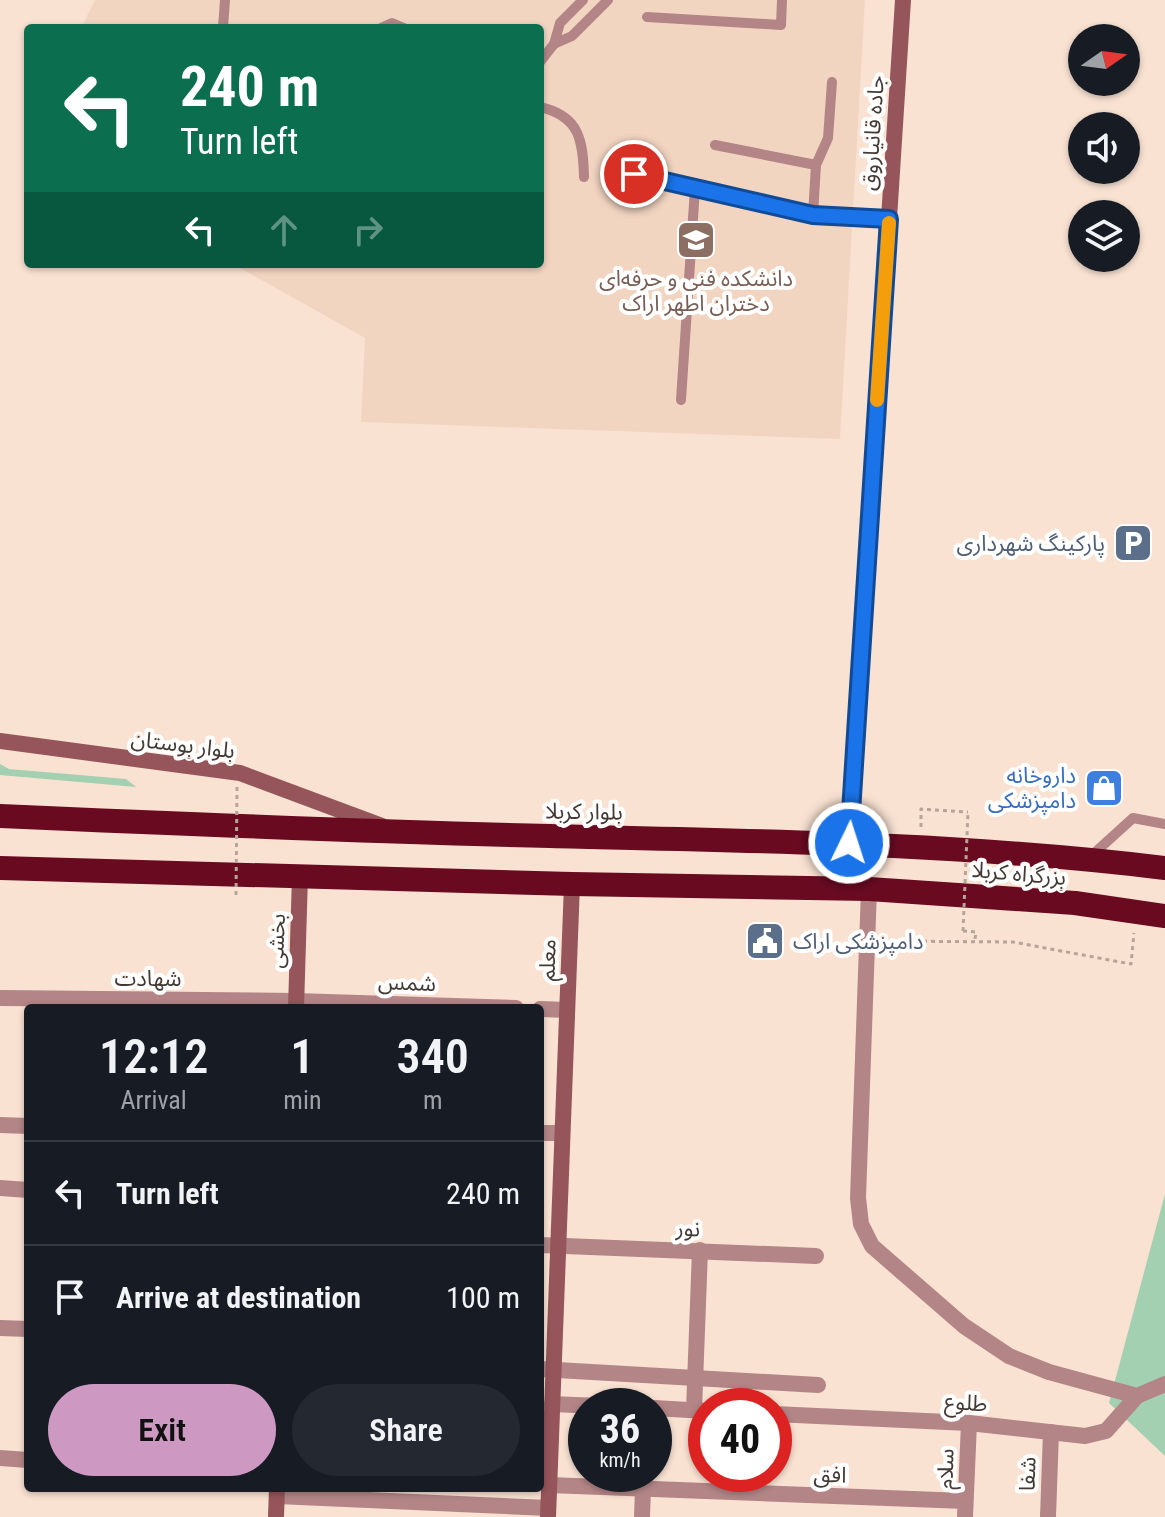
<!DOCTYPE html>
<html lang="en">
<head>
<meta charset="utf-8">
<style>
  :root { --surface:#171b24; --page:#242831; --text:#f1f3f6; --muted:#9ea1a6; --line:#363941; --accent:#cd99c2 }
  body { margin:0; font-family:"Roboto Condensed","Noto Sans Arabic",sans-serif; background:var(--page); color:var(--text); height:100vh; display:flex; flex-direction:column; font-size:30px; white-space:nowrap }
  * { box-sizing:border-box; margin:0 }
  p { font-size:26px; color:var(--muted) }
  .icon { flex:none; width:44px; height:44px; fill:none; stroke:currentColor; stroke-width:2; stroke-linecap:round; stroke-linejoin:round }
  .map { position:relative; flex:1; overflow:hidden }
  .sheet { position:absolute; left:24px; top:1004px; width:520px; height:488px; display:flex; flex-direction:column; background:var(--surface); border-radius:8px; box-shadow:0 2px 6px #0004 }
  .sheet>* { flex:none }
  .banner { position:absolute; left:24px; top:24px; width:520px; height:244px; border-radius:8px; box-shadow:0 2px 6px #0004; background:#0b6e4f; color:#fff; overflow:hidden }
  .needle { width:52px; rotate:76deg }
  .buttons { position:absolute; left:1068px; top:24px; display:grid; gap:16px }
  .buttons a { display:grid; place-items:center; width:72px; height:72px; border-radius:50%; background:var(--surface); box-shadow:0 2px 6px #0004; font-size:40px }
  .speed { position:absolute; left:568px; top:1388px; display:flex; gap:16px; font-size:40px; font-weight:700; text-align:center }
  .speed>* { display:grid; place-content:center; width:104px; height:104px; border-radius:50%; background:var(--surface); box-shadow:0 2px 6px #0004; line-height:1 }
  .speed small { font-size:20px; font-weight:400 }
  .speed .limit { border:12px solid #d22; background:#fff; color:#111 }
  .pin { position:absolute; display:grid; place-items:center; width:68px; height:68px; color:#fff; margin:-34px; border:4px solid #fff; border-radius:50%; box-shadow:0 2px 8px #0007 }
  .me { position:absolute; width:88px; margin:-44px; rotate:4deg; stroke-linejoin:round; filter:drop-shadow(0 0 6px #0008) }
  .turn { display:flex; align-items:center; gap:28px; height:168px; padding:0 24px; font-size:36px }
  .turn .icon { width:104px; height:104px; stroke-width:2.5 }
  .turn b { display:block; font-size:56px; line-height:68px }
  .lanes { display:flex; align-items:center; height:76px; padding:0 24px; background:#0003; justify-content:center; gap:40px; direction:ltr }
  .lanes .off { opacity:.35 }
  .eta { display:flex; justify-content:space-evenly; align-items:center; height:136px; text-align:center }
  .eta b { font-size:48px; font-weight:600; line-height:56px }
  .cta { display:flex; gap:16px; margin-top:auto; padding:16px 24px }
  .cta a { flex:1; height:92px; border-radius:48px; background:var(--accent); color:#111; font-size:32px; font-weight:600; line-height:92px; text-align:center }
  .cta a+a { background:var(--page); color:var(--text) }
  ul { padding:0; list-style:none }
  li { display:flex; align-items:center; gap:24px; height:104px; padding:0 24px; border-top:2px solid var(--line) }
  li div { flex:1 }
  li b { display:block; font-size:30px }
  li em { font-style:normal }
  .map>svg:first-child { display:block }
  .built { fill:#f2d5c1 }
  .green { fill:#a3d0b1 }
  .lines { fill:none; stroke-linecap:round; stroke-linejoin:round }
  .path { stroke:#b6a498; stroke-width:3; stroke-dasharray:4 4; stroke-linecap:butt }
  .lane { stroke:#b38587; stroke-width:10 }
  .street { stroke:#b38587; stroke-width:16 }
  .secondary { stroke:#95555a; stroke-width:16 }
  .highway { stroke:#690a21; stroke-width:24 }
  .path-bridge { stroke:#b6a498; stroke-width:3; stroke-dasharray:4 4; stroke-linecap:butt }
  .route-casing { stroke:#114b97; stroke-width:20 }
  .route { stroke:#1a73e8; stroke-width:14 }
  .slow { stroke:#f59e0b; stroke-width:14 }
  .labels { text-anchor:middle; stroke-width:8; stroke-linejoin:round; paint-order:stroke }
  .street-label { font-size:22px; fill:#433a34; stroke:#fff }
  .education-label { font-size:22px; fill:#785e54; stroke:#fff }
  .service-label { font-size:22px; fill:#4e5e75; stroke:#fff; text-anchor:end }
  .shop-label { font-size:22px; fill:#366cbe; stroke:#fff; text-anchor:end }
</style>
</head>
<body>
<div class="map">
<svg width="1165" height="1517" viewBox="0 0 1165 1517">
  <rect width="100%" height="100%" fill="#f9e2d2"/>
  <polygon class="built" points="95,0 865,0 840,439 361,422 365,338 233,264 540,264 540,28 81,28"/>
  <g class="green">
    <polygon points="0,764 9,769 126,779 136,787 0,775"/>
    <polygon points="1165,1194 1165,1456 1109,1403"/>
  </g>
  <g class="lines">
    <g class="path">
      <polyline points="921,827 921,809 968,812"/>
      <polyline points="963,931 976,932 975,939"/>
      <polyline points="883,941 1013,942 1131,964 1134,933"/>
    </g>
    <g class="lane">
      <polyline points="647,17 781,25 782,0"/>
      <polyline points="223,28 225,0"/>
      <polyline points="381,28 392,23 404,28"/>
      <polyline points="554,44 572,36 608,0"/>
      <polyline points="540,62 554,44 560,23 583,0"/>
      <path d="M 540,107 C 580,116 583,141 584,177"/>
      <polyline points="715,145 816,165"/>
      <polyline points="634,174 813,215 889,219"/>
      <polyline points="813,215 816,165 828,138 832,82"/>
      <polyline points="681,400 695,188"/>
      <polyline points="1090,857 1133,818 1165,824"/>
    </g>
    <g class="street">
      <polyline points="869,889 858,1198 861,1224 872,1246 964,1326 1009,1356 1049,1372 1137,1396 1165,1384"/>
      <polyline points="0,998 296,1001 516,1008"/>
      <polyline points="540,1009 567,1010"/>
      <polyline points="0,1125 28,1126"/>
      <polyline points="540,1133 562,1133"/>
      <polyline points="0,1188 28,1190"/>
      <polyline points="540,1245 816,1256"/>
      <polyline points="0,1328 28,1329"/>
      <polyline points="540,1369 818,1385"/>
      <polyline points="552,1404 599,1406"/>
      <polyline points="654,1408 706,1411"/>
      <polyline points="694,1410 700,1250"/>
      <polyline points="774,1414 969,1423 1085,1436 1106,1431 1137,1396"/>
      <polyline points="0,1458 28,1460"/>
      <polyline points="549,1485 965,1501"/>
      <polyline points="277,1496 548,1508"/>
      <polyline points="642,1517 643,1488"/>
      <polyline points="965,1517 969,1423"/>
      <polyline points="1048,1517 1051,1432"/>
    </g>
    <g class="secondary">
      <polyline points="0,741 240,773 382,826"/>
      <polyline points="849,843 903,0"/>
      <polyline points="296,1008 300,876"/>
      <polyline points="276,1517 277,1488"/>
      <polyline points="548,1517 572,884"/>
    </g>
    <g class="highway">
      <path d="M 0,816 C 183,824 366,832 550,836 C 755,841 961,843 1165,868"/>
      <polyline points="0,868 572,884 869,889 1075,903 1165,916"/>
    </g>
    <g class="path-bridge">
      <polyline points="236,895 237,787"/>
      <polyline points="963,931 968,812"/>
    </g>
  </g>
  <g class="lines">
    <defs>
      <polyline id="route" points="634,174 813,215 889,219 849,843"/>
    </defs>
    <use href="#route" class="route-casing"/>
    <use href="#route" class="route"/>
    <polyline class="slow" points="877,400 889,223"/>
  </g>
  <defs>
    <symbol id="university-square" viewBox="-11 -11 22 22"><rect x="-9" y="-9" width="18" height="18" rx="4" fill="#8d6e63" stroke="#fff"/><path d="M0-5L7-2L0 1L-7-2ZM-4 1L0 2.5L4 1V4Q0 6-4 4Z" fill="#fff"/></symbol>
    <symbol id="parking-square" viewBox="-11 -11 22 22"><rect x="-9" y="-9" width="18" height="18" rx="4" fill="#5c6f8a" stroke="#fff"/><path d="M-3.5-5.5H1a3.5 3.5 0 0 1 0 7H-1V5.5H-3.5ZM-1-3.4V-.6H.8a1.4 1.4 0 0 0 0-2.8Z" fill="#fff"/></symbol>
    <symbol id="shop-square" viewBox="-11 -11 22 22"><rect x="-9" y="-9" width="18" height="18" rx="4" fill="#3f7fe0" stroke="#fff"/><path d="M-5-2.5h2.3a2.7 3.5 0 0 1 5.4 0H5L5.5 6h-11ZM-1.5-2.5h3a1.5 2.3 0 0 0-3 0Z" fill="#fff"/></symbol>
    <symbol id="civic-square" viewBox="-11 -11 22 22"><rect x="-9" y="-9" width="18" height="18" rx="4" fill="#5c6f8a" stroke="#fff"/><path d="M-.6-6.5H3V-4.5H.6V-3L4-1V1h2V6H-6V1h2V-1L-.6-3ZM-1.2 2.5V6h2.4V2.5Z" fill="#fff"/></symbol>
  </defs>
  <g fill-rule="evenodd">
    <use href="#university-square" x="674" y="218" width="44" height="44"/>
    <use href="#parking-square" x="1111" y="521" width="44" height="44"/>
    <use href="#shop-square" x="1082" y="766" width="44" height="44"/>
    <use href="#civic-square" x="743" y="919" width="44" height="44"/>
  </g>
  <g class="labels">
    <g class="street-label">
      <text transform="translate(872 133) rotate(-86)" y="8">جاده قانیاروق</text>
      <text transform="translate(183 744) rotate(7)" y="8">بلوار بوستان</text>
      <text transform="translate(584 811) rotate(1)" y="8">بلوار کربلا</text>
      <text transform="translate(1019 873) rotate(5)" y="8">بزرگراه کربلا</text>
      <text transform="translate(276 941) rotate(-88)" y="8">بخشی</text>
      <text transform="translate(547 960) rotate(-88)" y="8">معلم</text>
      <text x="148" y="986">شهادت</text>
      <text transform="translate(407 982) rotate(2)" y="8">شمس</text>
      <text transform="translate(688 1228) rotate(2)" y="8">نور</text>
      <text transform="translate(966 1402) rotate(4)" y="8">طلوع</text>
      <text transform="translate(945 1469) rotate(-88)" y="8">سلام</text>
      <text transform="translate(830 1474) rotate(2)" y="8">افق</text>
      <text transform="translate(1027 1474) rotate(-88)" y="8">شفا</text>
    </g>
    <g class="education-label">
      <text x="696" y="286">دانشکده فنی و حرفه‌ای<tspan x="696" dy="25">دختران اطهر اراک</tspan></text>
    </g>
    <g class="service-label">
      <text x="1105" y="551">پارکینگ شهرداری</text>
      <text x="793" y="949" text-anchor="start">دامپزشکی اراک</text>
    </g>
    <g class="shop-label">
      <text x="1076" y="783">داروخانه<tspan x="1076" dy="25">دامپزشکی</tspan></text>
    </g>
  </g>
</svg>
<div class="buttons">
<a><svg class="needle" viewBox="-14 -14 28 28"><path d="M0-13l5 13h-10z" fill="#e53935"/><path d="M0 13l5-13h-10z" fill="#9ea1a6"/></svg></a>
<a><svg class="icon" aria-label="sound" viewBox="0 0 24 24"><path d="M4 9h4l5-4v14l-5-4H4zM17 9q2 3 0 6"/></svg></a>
<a><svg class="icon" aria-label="layers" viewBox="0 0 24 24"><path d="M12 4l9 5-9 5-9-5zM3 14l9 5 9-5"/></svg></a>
</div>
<div class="speed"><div>36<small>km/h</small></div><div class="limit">40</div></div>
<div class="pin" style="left:634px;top:174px;background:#d93025"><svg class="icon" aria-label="arrive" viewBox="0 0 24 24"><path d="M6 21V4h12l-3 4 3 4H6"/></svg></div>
<svg class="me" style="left:849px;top:843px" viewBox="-20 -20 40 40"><circle r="17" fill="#1a73e8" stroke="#fff" stroke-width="3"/><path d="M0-11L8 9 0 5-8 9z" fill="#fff"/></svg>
<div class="banner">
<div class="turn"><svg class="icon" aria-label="left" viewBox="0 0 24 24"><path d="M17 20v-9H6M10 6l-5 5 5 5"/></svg><div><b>240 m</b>Turn left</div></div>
<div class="lanes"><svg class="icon" aria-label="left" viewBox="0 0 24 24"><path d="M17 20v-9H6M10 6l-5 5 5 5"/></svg><svg class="icon off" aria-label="ahead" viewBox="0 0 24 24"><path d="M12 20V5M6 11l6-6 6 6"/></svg><svg class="icon off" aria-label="right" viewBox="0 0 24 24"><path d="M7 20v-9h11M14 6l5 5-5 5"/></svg></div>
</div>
<section class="sheet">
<div class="eta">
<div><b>12:12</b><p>Arrival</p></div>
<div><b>1</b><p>min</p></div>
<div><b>340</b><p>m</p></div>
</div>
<ul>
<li><svg class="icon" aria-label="left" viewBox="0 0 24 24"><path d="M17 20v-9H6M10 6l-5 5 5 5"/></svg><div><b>Turn left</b></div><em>240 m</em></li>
<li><svg class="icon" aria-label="arrive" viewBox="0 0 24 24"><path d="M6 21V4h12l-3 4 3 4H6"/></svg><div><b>Arrive at destination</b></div><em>100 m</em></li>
</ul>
<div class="cta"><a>Exit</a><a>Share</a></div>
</section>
</div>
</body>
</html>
